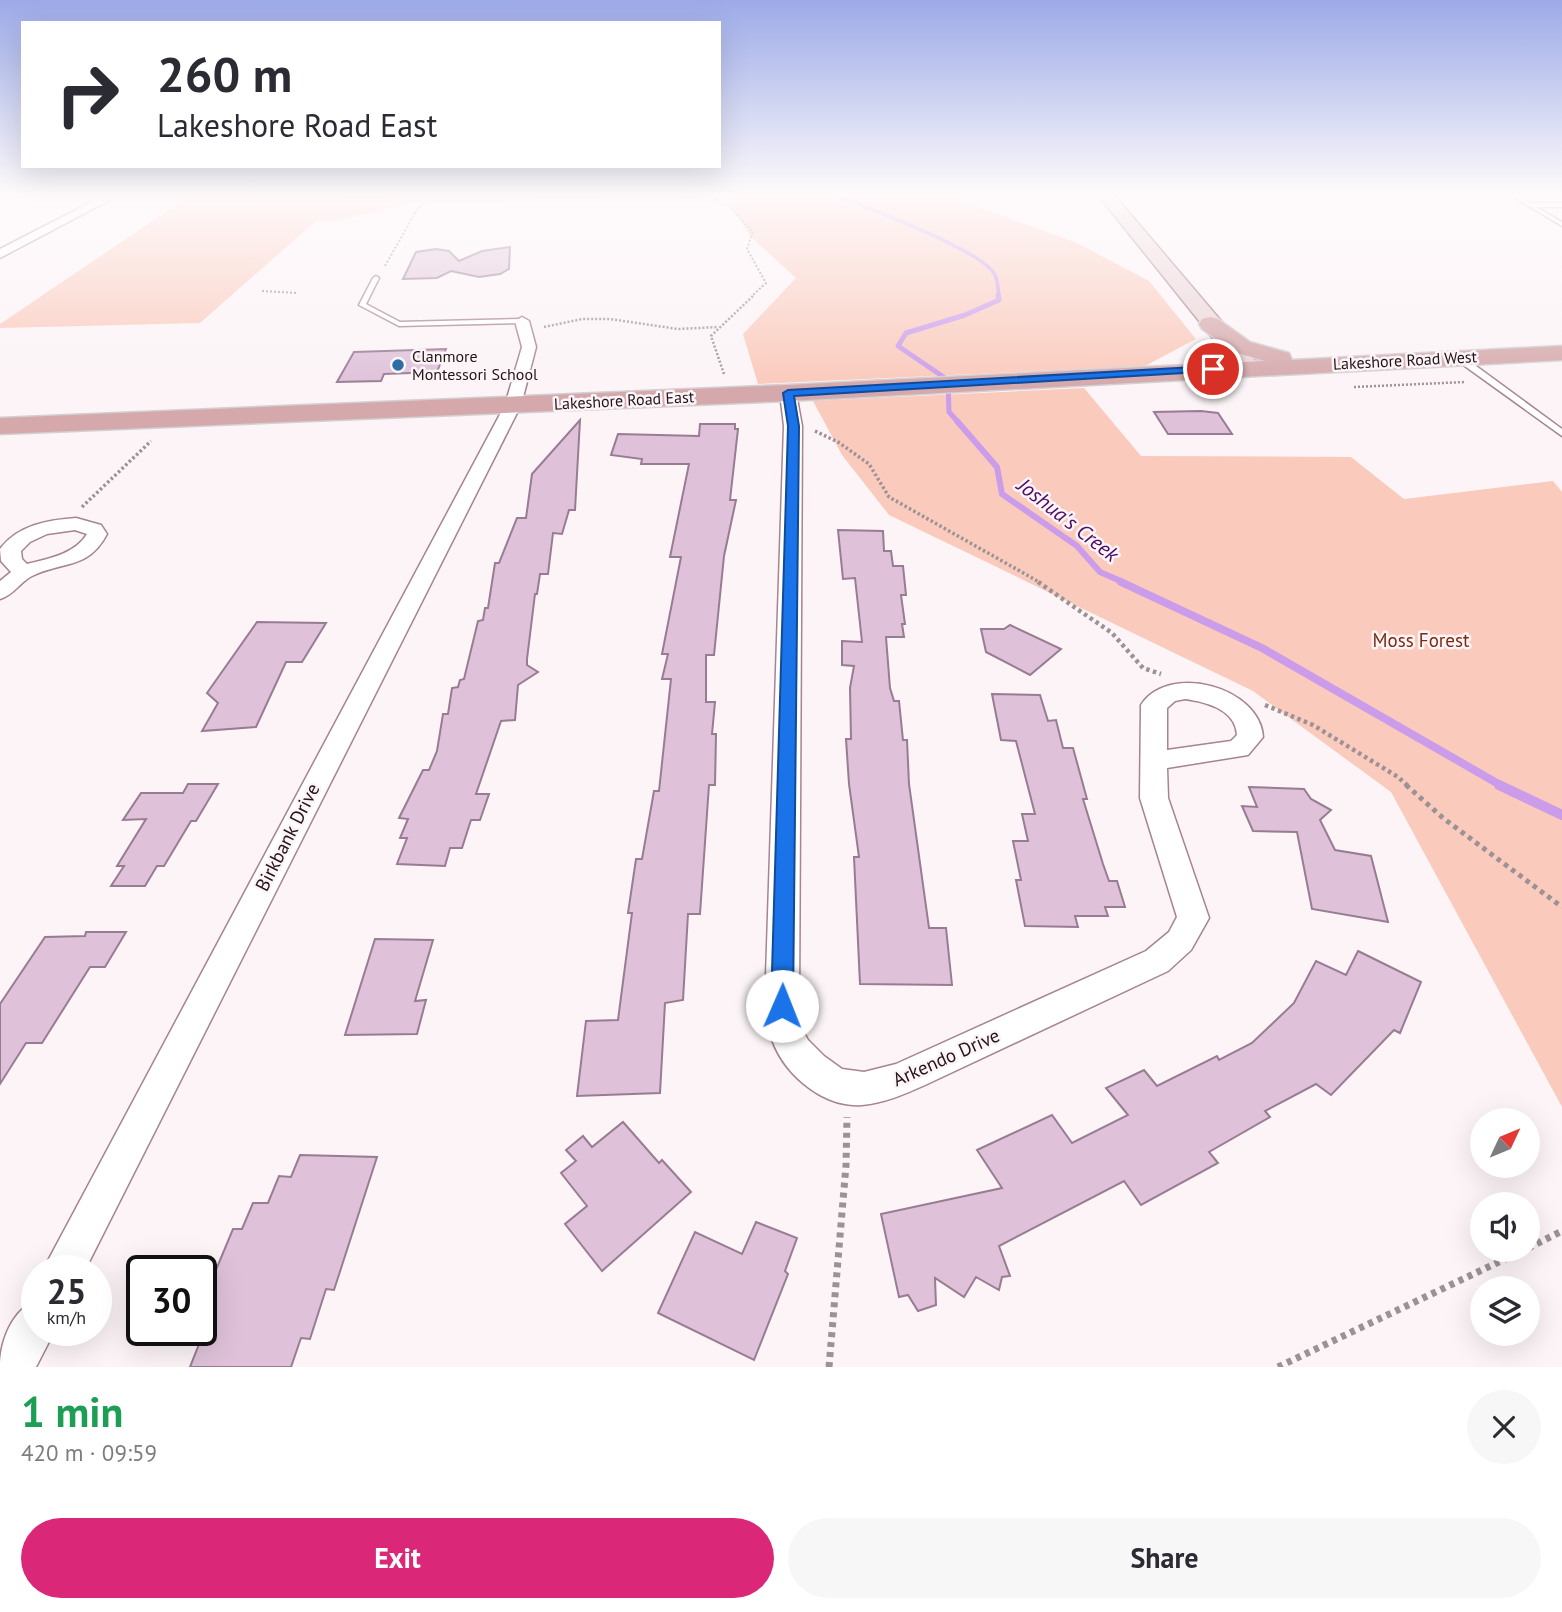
<!DOCTYPE html>
<html lang="en">
<head>
<meta charset="utf-8">
<style>
  :root { --surface:#fff; --page:#f7f7f7; --text:#2b2b33; --muted:#7c7c81; --accent:#db2777 }
  body { margin:0; font-family:"PT Sans",sans-serif; background:var(--page); color:var(--text); height:100vh; display:flex; flex-direction:column; font-size:26px; white-space:nowrap }
  * { box-sizing:border-box; margin:0 }
  p { font-size:23px; color:var(--muted) }
  .icon { flex:none; width:38px; height:38px; fill:none; stroke:currentColor; stroke-width:2; stroke-linecap:round; stroke-linejoin:round }
  .map { position:relative; height:1367px; overflow:hidden }
  .side { display:flex; flex-direction:column; background:var(--surface); flex:1 }
  .side>* { flex:none }
  .banner { position:absolute; left:21px; top:21px; width:700px; height:147px; border-radius:0px; box-shadow:0 7px 28px #0002; background:#fff; color:var(--text); overflow:hidden }
  .needle { width:46px; rotate:46deg }
  .buttons { position:absolute; left:1470px; top:1108px; display:grid; gap:14px }
  .buttons a { display:grid; place-items:center; width:70px; height:70px; border-radius:50%; background:var(--surface); box-shadow:0 7px 28px #0002; font-size:35px }
  .speed { position:absolute; left:21px; top:1255px; display:flex; gap:14px; font-size:35px; font-weight:700; text-align:center }
  .speed>* { display:grid; place-content:center; width:91px; height:91px; border-radius:50%; background:var(--surface); box-shadow:0 7px 28px #0002; line-height:1 }
  .speed small { font-size:18px; font-weight:400 }
  .speed .limit { border:4px solid #111; border-radius:10px; background:#fff; color:#111 }
  .pin { position:absolute; display:grid; place-items:center; width:60px; height:60px; color:#fff; margin:-30px; border:4px solid #fff; border-radius:50%; box-shadow:0 2px 7px #0007 }
  .me { position:absolute; width:77px; margin:-38px; rotate:1deg; stroke-linejoin:round; filter:drop-shadow(0 0 5px #0008) }
  .turn { display:flex; align-items:center; gap:24px; height:147px; padding:0 21px; font-size:32px }
  .turn .icon { width:91px; height:91px; stroke-width:2.5 }
  .turn b { display:block; font-size:49px; line-height:60px }
  .round { display:grid; place-items:center; flex:none; width:74px; height:74px; border-radius:37px; background:var(--page) }
  .overview { display:flex; align-items:center; justify-content:space-between; height:119px; padding:0 21px }
  h1 { font-size:42px; font-weight:700; line-height:52px; color:#1e9e55 }
  .button { display:flex; gap:14px; margin-top:auto; padding:14px 21px }
  .button a { flex:1; height:80px; border-radius:42px; background:var(--accent); color:#fff; font-size:28px; font-weight:700; line-height:80px; text-align:center }
  .button a+a { background:var(--page); color:var(--text) }
  .map>svg:first-child { display:block }
  .green { fill:#facabc }
  .lines { fill:none; stroke-linecap:round; stroke-linejoin:round }
  .stream-far4 { stroke:#ca9ce9; stroke-width:3.5 }
  .stream-far3 { stroke:#ca9ce9; stroke-width:5 }
  .stream-far2 { stroke:#ca9ce9; stroke-width:6 }
  .stream-far1 { stroke:#ca9ce9; stroke-width:8 }
  .stream { stroke:#ca9ce9; stroke-width:10 }
  .building { fill:#dfc2d9; stroke:#987c92; stroke-width:2 }
  .service-casing { stroke:#a68490; stroke-width:3 }
  .minor-casing { stroke:#a68490; stroke-width:3 }
  .secondary-casing { stroke:#a68490; stroke-width:3 }
  .primary-casing { stroke:#d3d0d1; stroke-width:3 }
  .path-far5 { stroke:#9c9296; stroke-width:2; stroke-dasharray:2 2; stroke-linecap:butt }
  .path-far4 { stroke:#9c9296; stroke-width:2.5; stroke-dasharray:2 2; stroke-linecap:butt }
  .path-far3 { stroke:#9c9296; stroke-width:3.5; stroke-dasharray:2.5 2.5; stroke-linecap:butt }
  .path-far2 { stroke:#9c9296; stroke-width:4.5; stroke-dasharray:3.5 3.5; stroke-linecap:butt }
  .path-far1 { stroke:#9c9296; stroke-width:5; stroke-dasharray:4.5 4.5; stroke-linecap:butt }
  .path { stroke:#9c9296; stroke-width:7; stroke-dasharray:5 5; stroke-linecap:butt }
  .service { fill:#fff; fill-rule:evenodd }
  .minor { fill:#fff; fill-rule:evenodd }
  .secondary { fill:#ead4d6; fill-rule:evenodd }
  .primary { fill:#d5a9ac; fill-rule:evenodd }
  .route { fill:#1a73e8; stroke:#114b97; stroke-width:2 }
  .poi-dot { fill:#2d6fa5; stroke:#fcf4f7; stroke-width:2.5 }
  .labels { text-anchor:middle; stroke-width:5; stroke-linejoin:round; paint-order:stroke }
  .far-poi-label { font-size:16px; fill:#211419; stroke:#fcf4f7; text-anchor:start }
  .far-street-label { font-size:16px; fill:#211419; stroke:#fcf4f7 }
  .park-label { font-size:19px; fill:#7c2b0f; stroke:#fcf4f7 }
  .street-label { font-size:19px; fill:#211419; stroke:#fcf4f7 }
  .water-label { font-size:21px; font-style:italic; fill:#4b0b69; stroke:#fcf4f7 }
</style>
</head>
<body>
<div class="map">
<svg width="1562" height="1367" viewBox="0 0 1562 1367">
  <rect width="100%" height="100%" fill="#fcf4f7"/>
  <g class="green">
    <polygon points="191,195 946,195 1077,243 1149,281 1196,339 1145,366 758,384 743,334 796,278 750,236 727,199 632,197 414,203 334,221 316,221 200,323 0,328 0,324"/>
    <polygon points="1084,388 1141,456 1351,457 1404,499 1553,481 1562,492 1562,1107 1391,792 1253,691 889,515 842,455 813,401"/>
  </g>
  <g class="lines">
    <path class="stream-far4" d="M 836,195 C 866,208 983,250 995,275 C 998,281 998,290 999,296"/>
    <polyline class="stream-far3" points="959,423 949,412 948,380 898,346 906,333 965,315 999,300 998,295"/>
    <polyline class="stream-far2" points="957,421 997,467 1002,494 1077,546 1100,572 1125,583"/>
    <polyline class="stream-far1" points="1121,582 1262,648 1502,786"/>
    <polyline class="stream" points="1499,785 1562,815"/>
  </g>
  <g class="building">
    <polygon points="510,247 509,269 500,274 479,277 451,271 437,278 403,279 416,252 436,249 449,251 459,261 482,251"/>
    <polygon points="446,349 437,372 384,374 381,381 337,382 354,352"/>
    <polygon points="1201,411 1218,413 1232,434 1168,434 1154,412"/>
    <polygon points="580,420 575,510 569,510 562,534 553,533 548,574 540,574 537,594 535,594 527,659 527,665 538,672 518,685 515,720 501,721 476,794 489,794 480,820 471,820 462,848 450,848 445,866 397,864 407,838 400,838 408,819 399,818 423,770 429,770 437,751 443,714 448,714 452,688 458,687 460,680 464,679 478,621 483,620 485,608 488,608 495,563 499,563 517,518 526,518 532,474"/>
    <polygon points="700,424 735,424 735,429 738,429 730,500 736,500 724,556 714,655 706,655 706,702 715,702 712,734 716,734 715,785 709,785 700,914 688,914 683,1000 665,1003 660,1093 577,1096 586,1021 618,1020 632,913 628,913 636,859 642,859 654,791 659,791 671,679 662,679 668,654 662,654 681,557 670,557 689,464 641,464 642,459 611,455 618,434 699,436"/>
    <polygon points="838,530 883,531 884,551 891,551 893,566 903,566 906,595 901,595 905,624 902,624 904,637 886,637 890,688 894,701 899,701 903,740 907,740 909,784 929,928 946,928 952,985 860,984 854,857 859,857 849,784 846,739 851,739 850,688 854,666 842,665 842,641 862,642 855,578 843,579"/>
    <polygon points="257,622 326,623 302,662 286,662 256,727 202,731 218,703 207,693"/>
    <polygon points="1010,625 1061,649 1030,675 986,652 981,629 1004,629"/>
    <polygon points="992,694 1040,695 1048,721 1056,720 1063,748 1073,748 1087,799 1083,799 1103,864 1109,881 1117,881 1125,907 1105,907 1108,916 1075,916 1078,927 1025,926 1016,880 1021,880 1013,841 1028,841 1022,814 1035,814 1016,741 1001,740"/>
    <polygon points="188,784 218,784 196,821 191,821 164,866 157,866 145,886 111,886 124,866 117,866 146,819 123,820 141,793 183,793"/>
    <polygon points="1249,787 1304,789 1311,799 1331,810 1320,820 1335,850 1371,856 1388,922 1312,909 1297,832 1253,831 1242,806 1257,807"/>
    <polygon points="86,932 126,932 105,967 90,967 42,1043 26,1043 0,1084 0,1004 45,937 85,936"/>
    <polygon points="375,939 433,940 415,1001 426,1000 417,1034 345,1035"/>
    <polygon points="1358,951 1421,982 1400,1033 1394,1030 1331,1095 1316,1084 1265,1111 1270,1117 1209,1152 1218,1163 1141,1205 1124,1181 999,1246 1010,1276 1002,1277 999,1290 976,1277 964,1297 935,1278 936,1305 918,1311 908,1295 899,1297 881,1214 1002,1188 977,1150 1052,1115 1072,1143 1128,1115 1106,1088 1144,1070 1157,1086 1217,1056 1219,1060 1252,1043 1294,1003 1316,961 1346,975"/>
    <polygon points="623,1122 659,1163 662,1160 691,1192 602,1271 565,1224 587,1206 561,1173 576,1161 566,1150 583,1136 592,1147"/>
    <polygon points="300,1155 377,1157 334,1290 326,1289 310,1339 301,1338 291,1367 190,1367 201,1339 201,1289 208,1289 233,1229 242,1229 253,1203 268,1203 279,1176 291,1177"/>
    <polygon points="756,1222 797,1238 785,1271 788,1274 754,1360 658,1313 695,1232 742,1254"/>
  </g>
  <g class="lines">
    <defs>
      <g id="service">
        <polygon points="1510,195 1517,195 1530,203 1562,203 1562,207 1536,207 1562,222 1562,226"/>
        <polygon points="376,276 379,278 366,304 400,322 522,319 526,321 522,323 399,326 359,305 373,278"/>
        <polygon points="1455,355 1461,355 1562,429 1562,436 1455,359"/>
      </g>
      <g id="minor">
        <polygon points="105,195 119,195 0,258 0,249"/>
        <polygon points="522,317 529,321 536,347 521,405 85,1270 43,1270 505,405 522,347 515,321"/>
        <path d="M 788,388 L 796,393 L 802,426 L 799,1006 L 804,1033 L 808,1040 L 824,1056 L 842,1069 L 864,1072 L 896,1064 L 1146,951 L 1169,932 L 1177,917 L 1140,798 L 1141,705 C 1169,662 1260,687 1263,737 L 1248,755 L 1167,768 L 1168,798 L 1209,918 L 1191,950 L 1168,971 L 925,1085 C 905,1094 884,1103 862,1105 C 821,1108 780,1071 770,1033 C 767,1024 767,1015 765,1006 L 784,426 L 780,393 ZM 1185,699 C 1207,702 1236,710 1237,735 L 1231,741 L 1167,750 L 1167,708 L 1175,701 Z"/>
        <path d="M 76,518 L 101,525 L 107,534 C 88,570 62,561 32,576 C 20,582 14,595 0,599 L 0,581 L 11,572 L 1,561 L 0,549 C 18,525 48,520 76,518 ZM 75,530 L 87,534 C 75,554 48,559 27,564 L 22,559 L 21,551 L 30,542 L 47,534 Z"/>
        <path d="M 37,1300 L 37,1330 L 55,1330 L 36,1367 L 0,1367 C 0,1341 12,1310 37,1300 Z"/>
      </g>
      <polygon id="secondary" points="1098,195 1114,195 1256,362 1259,367 1256,372 1240,372"/>
      <polygon id="primary" points="1210,317 1218,319 1250,342 1289,353 1292,360 1562,346 1562,360 788,401 0,434 0,418 788,385 1265,361 1234,352 1202,329 1199,324 1202,319"/>
    </defs>
    <use href="#service" class="service-casing"/>
    <use href="#minor" class="minor-casing"/>
    <use href="#secondary" class="secondary-casing"/>
    <use href="#primary" class="primary-casing"/>
    <g class="path-far5">
      <polyline points="714,195 716,201 729,206 753,232 747,249 766,283 752,296"/>
      <polyline points="339,198 432,196"/>
      <polyline points="385,266 418,208 435,195"/>
      <polyline points="262,291 298,293"/>
    </g>
    <g class="path-far4">
      <polyline points="544,327 582,319 610,319 678,329 718,327"/>
      <polyline points="724,374 711,336 754,295"/>
      <polyline points="1354,387 1465,382"/>
    </g>
    <g class="path-far3">
      <polyline points="815,431 838,442 869,464 889,497 1041,583"/>
      <polyline points="82,507 151,441"/>
    </g>
    <g class="path-far2">
      <polyline points="1038,582 1112,633 1143,668 1161,674"/>
      <polyline points="1265,705 1313,725 1398,777 1408,786"/>
    </g>
    <polyline class="path-far1" points="1406,785 1443,818 1562,907"/>
    <g class="path">
      <polyline points="1528,1248 1562,1231"/>
      <polyline points="829,1367 846,1165 847,1117"/>
      <polyline points="1278,1367 1524,1250"/>
    </g>
    <use href="#service" class="service"/>
    <use href="#minor" class="minor"/>
    <use href="#secondary" class="secondary"/>
    <use href="#primary" class="primary"/>
  </g>
  <linearGradient id="sky" x2="0" y2="1"><stop stop-color="#9caae8"/><stop offset="0.5" stop-color="#fefafb"/><stop offset="1" stop-color="#fefafb" stop-opacity="0"/></linearGradient>
  <rect width="1562" height="387" fill="url(#sky)"/>
  <polygon class="route" points="1213,366 1217,367 1217,371 794,396 799,426 793,1006 790,1013 782,1016 775,1013 771,1006 788,426 783,393 788,390"/>
  <circle class="poi-dot" cx="398" cy="365" r="7"/>
  <g class="labels">
    <g class="far-poi-label">
      <text x="412" y="362">Clanmore<tspan x="412" dy="18">Montessori School</tspan></text>
    </g>
    <g class="far-street-label">
      <text transform="translate(1405 360) rotate(-3)" y="6">Lakeshore Road West</text>
      <text transform="translate(624 400) rotate(-3)" y="6">Lakeshore Road East</text>
    </g>
    <g class="park-label">
      <text x="1421" y="647">Moss Forest</text>
    </g>
    <g class="street-label">
      <text transform="translate(287 837) rotate(-63)" y="7">Birkbank Drive</text>
      <text transform="translate(946 1057) rotate(-24)" y="7">Arkendo Drive</text>
    </g>
    <g class="water-label">
      <text transform="translate(1068 520) rotate(38)" y="7">Joshua's Creek</text>
    </g>
  </g>
</svg>
<div class="buttons">
<a><svg class="needle" viewBox="-14 -14 28 28"><path d="M0-13l5 13h-10z" fill="#e53935"/><path d="M0 13l5-13h-10z" fill="#7c7c81"/></svg></a>
<a><svg class="icon" aria-label="sound" viewBox="0 0 24 24"><path d="M4 9h4l5-4v14l-5-4H4zM17 9q2 3 0 6"/></svg></a>
<a><svg class="icon" aria-label="layers" viewBox="0 0 24 24"><path d="M12 4l9 5-9 5-9-5zM3 14l9 5 9-5"/></svg></a>
</div>
<div class="speed"><div>25<small>km/h</small></div><div class="limit">30</div></div>
<div class="pin" style="left:1213px;top:369px;background:#d93025"><svg class="icon" aria-label="arrive" viewBox="0 0 24 24"><path d="M6 21V4h12l-3 4 3 4H6"/></svg></div>
<svg class="me" style="left:782px;top:1006px" viewBox="-20 -20 40 40"><circle r="19" fill="#fff"/><path d="M0-13L10 11 0 6-10 11z" fill="#1a73e8"/></svg>
<div class="banner">
<div class="turn"><svg class="icon" aria-label="right" viewBox="0 0 24 24"><path d="M7 20v-9h11M14 6l5 5-5 5"/></svg><div><b>260 m</b>Lakeshore Road East</div></div>
</div>
</div>
<section class="side">
<div class="overview"><div><h1>1 min</h1><p>420 m · 09:59</p></div><a class="round"><svg class="icon" aria-label="close" viewBox="0 0 24 24"><path d="M6 6l12 12M18 6L6 18"/></svg></a></div>
<div class="button"><a>Exit</a><a>Share</a></div>
</section>
</body>
</html>
